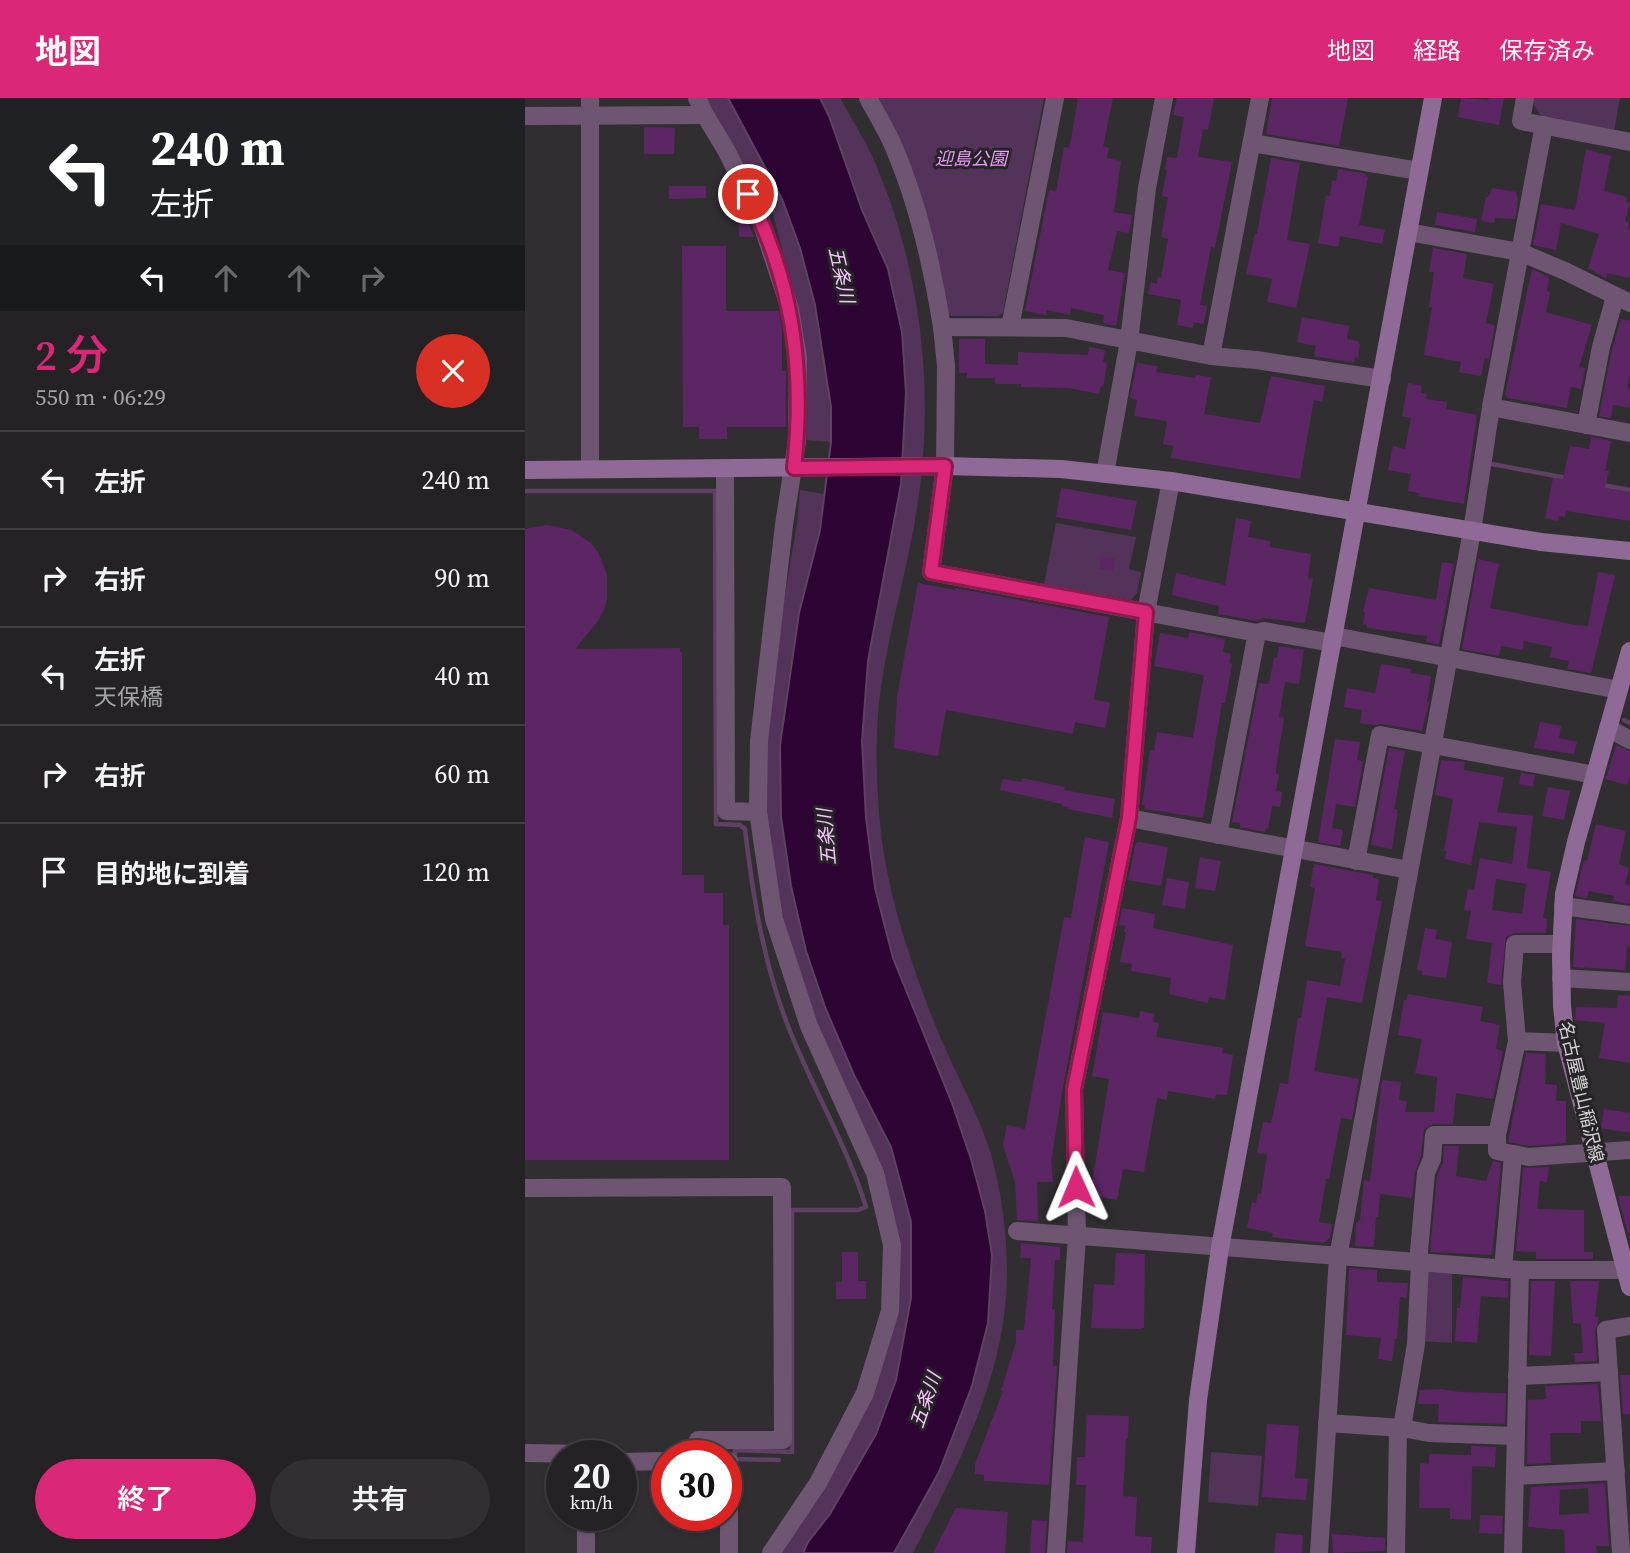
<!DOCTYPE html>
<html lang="ja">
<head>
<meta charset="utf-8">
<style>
  :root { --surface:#252225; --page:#312f32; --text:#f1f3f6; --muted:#a3a4a7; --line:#423f42; --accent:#db2777 }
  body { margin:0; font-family:"Source Serif 4","Noto Sans JP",serif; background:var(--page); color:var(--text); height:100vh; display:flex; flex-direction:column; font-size:26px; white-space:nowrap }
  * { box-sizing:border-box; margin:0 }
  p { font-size:23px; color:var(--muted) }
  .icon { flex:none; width:38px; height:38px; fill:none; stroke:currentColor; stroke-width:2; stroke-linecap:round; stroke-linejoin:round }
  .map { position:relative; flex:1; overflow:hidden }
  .side { display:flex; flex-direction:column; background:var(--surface); width:525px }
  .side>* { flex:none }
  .hud { background:#202124; color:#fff; overflow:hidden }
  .speed { position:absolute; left:21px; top:1342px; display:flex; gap:14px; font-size:35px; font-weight:700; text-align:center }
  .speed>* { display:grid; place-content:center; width:91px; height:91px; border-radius:50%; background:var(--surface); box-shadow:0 2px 5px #0004,0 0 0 2px var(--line); line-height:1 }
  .speed small { font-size:18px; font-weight:400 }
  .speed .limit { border:10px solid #d22; background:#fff; color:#111 }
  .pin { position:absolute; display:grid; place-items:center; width:60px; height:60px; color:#fff; margin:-30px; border:4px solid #fff; border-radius:50%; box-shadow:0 2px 7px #0007 }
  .me { position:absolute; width:77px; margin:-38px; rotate:359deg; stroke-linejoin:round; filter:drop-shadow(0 0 5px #0008) }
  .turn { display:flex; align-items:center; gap:24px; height:147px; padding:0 35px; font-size:32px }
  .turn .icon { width:91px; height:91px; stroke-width:2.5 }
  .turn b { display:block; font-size:49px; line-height:60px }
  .lanes { display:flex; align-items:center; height:66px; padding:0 35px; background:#0003; justify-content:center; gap:35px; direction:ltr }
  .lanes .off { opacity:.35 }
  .round { display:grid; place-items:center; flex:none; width:74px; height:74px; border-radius:37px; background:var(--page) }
  .overview { display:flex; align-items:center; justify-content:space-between; height:119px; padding:0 35px }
  h1 { font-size:42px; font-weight:600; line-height:52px; color:var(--accent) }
  .cta { display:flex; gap:14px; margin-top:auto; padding:14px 35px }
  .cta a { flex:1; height:80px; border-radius:42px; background:var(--accent); color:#fff; font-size:28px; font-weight:600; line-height:80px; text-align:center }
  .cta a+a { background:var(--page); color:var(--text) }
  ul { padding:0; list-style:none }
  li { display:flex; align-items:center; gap:21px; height:98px; padding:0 35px; border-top:2px solid var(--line) }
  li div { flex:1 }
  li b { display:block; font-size:26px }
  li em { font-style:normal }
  header { display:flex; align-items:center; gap:42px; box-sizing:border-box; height:98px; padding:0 35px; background:var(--accent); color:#fff }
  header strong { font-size:33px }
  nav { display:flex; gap:38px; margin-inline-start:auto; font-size:24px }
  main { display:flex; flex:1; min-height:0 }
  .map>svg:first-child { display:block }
  .green { fill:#533359 }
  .water { fill:#2d0433; stroke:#5f4263; stroke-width:2 }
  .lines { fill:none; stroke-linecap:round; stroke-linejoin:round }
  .stream { stroke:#5f4263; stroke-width:4.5 }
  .building { fill:#5c2665; fill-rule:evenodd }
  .street { stroke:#6e5672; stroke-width:18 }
  .secondary { stroke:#906a97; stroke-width:18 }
  .route-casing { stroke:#8e194d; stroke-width:18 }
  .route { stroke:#db2777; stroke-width:12 }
  .labels { text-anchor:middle; stroke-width:6; stroke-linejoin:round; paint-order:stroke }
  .park-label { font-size:18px; font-style:italic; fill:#ea9cf7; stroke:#272427 }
  .street-label { font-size:18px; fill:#d4d2d4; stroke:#272427 }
  .water-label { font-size:19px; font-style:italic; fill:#f6c7fe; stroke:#272427 }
</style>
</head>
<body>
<header>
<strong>地図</strong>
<nav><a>地図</a><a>経路</a><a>保存済み</a></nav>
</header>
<main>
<section class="side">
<div class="hud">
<div class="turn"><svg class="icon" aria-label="left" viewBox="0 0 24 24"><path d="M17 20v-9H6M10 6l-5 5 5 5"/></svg><div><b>240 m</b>左折</div></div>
<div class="lanes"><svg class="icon" aria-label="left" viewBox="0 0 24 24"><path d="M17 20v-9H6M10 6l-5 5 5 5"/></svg><svg class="icon off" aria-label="ahead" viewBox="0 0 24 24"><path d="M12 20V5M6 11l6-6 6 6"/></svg><svg class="icon off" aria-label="ahead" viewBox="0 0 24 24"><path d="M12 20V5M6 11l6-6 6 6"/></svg><svg class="icon off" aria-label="right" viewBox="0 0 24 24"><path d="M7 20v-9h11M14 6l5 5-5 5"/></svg></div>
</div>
<div class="overview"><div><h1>2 分</h1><p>550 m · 06:29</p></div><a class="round" style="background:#d93025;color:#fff"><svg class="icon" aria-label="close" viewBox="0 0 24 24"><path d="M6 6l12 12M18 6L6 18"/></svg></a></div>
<ul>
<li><svg class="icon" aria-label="left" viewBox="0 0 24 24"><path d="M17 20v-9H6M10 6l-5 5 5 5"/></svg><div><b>左折</b></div><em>240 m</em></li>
<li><svg class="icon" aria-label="right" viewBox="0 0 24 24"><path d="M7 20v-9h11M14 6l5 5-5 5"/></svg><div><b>右折</b></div><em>90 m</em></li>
<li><svg class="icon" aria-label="left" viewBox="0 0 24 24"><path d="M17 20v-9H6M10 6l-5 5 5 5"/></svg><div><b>左折</b><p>天保橋</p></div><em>40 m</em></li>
<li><svg class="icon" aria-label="right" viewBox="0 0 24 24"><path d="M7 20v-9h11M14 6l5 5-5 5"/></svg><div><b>右折</b></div><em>60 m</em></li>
<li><svg class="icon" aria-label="arrive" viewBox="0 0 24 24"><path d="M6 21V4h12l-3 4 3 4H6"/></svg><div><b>目的地に到着</b></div><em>120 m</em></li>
</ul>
<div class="cta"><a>終了</a><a>共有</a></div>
</section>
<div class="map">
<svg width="1105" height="1455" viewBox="0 0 1105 1455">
  <rect width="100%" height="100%" fill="#312e31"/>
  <g class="green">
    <path d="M 180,0 L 203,0 C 220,33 240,65 256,99 C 287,163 306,273 306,344 L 281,342 L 282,267 L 274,217 L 248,116 L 195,32 Z"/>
    <path d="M 295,0 L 315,0 C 326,20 339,40 348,60 C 392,160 408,272 396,380 C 389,451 366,519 356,589 C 349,637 351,708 359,756 C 368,813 388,870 409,924 C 426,968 452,1011 466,1056 C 477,1095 482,1137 482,1177 C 481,1277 433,1368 388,1455 L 369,1455 L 414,1374 L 467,1157 L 460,1113 L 446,1061 L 427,1005 L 368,860 L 350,789 L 341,720 L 337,643 L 343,563 L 376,386 L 381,295 L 377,234 L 304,18 Z"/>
    <polygon points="351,0 519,0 480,204 478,215 473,218 426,218 422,214 417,179 407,139"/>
    <polygon points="1005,0 1095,0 1089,33 1017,20"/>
    <polygon points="275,392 299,396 295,432 274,515 263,583 255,647 256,719 266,788 281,853 300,909 329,977 366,1049 386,1124 386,1200 371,1282 351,1336 305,1416 283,1444 278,1455 255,1455 342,1300 370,1146 289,928 254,820 238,726 238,645 252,543 272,426"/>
    <polygon points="531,425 611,439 604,471 616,474 612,495 606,502 519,486"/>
    <polygon points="900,1172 927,1174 927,1245 896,1243"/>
    <polygon points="686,1354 737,1358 733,1408 683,1404"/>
  </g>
  <polygon class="water" points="203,0 295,0 304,18 337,112 363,171 377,234 381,295 376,386 343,563 337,643 341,720 350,790 368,860 427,1005 446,1061 460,1113 467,1157 463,1225 447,1288 414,1374 369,1455 278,1455 283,1444 305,1416 351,1336 371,1282 386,1200 386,1124 366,1049 329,977 300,909 281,853 266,788 256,719 255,647 274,515 295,432 306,344 306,309 290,207 275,150 257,101"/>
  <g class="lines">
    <g class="stream">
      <polyline points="967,366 1041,380"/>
      <polyline points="1077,387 1105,392"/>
      <path d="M 0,393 L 190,393 L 191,726 L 215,727 L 220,731 C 228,799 239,869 265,933 C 289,993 322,1048 341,1109 L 333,1112 L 267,1112 L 267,1354 L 210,1352 L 210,1361 L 254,1362"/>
      <polyline points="1099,622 1105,625"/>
    </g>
  </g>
  <g class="building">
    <polygon points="553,0 588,0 578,49 584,50 582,60 596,63 589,114 607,117 604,135 592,133 583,172 600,175 591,228 578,225 579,217 546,210 545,217 522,212 521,217 500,213 524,92 531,93 539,49 544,50 546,41"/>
    <polygon points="652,0 689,0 683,32 678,31 673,59 707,64 690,150 686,149 677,196 675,207 682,208 679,226 669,224 668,230 652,227 656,202 623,196 626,184 632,186 633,179 636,180 643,141 636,139 643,99 637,98 642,72 640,72 642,59 652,60 659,19 648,17"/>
    <polygon points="747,0 823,0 814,48 741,36"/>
    <polygon points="936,0 963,2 964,0 979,0 974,27 933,19"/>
    <polygon points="119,29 150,30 149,56 119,56"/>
    <polygon points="1061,51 1086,58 1079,93 1102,99 1101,104 1105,105 1100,123 1104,125 1103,131 1105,132 1105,180 1082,175 1081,180 1063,170 1074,136 1036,125 1031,152 1008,147 1016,106 1050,112"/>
    <polygon points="746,60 775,65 762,142 785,146 771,210 742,204 747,181 721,176 730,136 732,136"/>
    <polygon points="813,71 841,76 840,78 843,79 834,127 860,132 857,146 815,138 813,149 793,145 801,97 805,98 807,82 811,83"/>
    <polygon points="144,88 181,88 181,100 144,101"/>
    <polygon points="967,90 991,94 993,102 990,121 970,120 969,125 956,123 961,99 963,99"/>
    <polygon points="213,114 219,114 229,139 214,139"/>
    <polygon points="912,114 952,121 950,134 910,127"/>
    <polygon points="157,148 201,148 201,213 254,213 257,230 257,273 261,273 261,329 202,329 202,341 174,341 174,329 158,329"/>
    <polygon points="908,150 942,156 938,180 969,186 961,225 970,227 964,261 960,260 956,278 934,274 936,264 899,257 907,209 904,209 909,174 904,174"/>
    <polygon points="1007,171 1024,179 1022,193 1025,194 1021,214 1067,227 1054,269 1060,270 1056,291 1046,289 1042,310 982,300 982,298 980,297"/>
    <polygon points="777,219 824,228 822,241 833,243 835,247 833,260 830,259 829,265 789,258 791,248 772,244"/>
    <polygon points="1096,221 1105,223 1105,275 1102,290 1105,291 1105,310 1088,307 1086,320 1074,318 1087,252"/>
    <polygon points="434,241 460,241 460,266 493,267 493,254 563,257 564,249 580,252 578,264 582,265 578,289 576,288 574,296 544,290 496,289 496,286 470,286 470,280 442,280 442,275 434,275"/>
    <polygon points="612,265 632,268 631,274 670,280 671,277 686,279 679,316 735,325 746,278 800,288 797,304 789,302 775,381 646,360 648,348 638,346 642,323 609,318 612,302 605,300"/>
    <polygon points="883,285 897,288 896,295 902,296 901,301 922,304 921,311 952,317 939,406 893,398 894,395 883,393 886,376 863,372 868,348 880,351 886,320 877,318"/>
    <polygon points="1066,339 1086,343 1080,373 1084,373 1080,390 1105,394 1105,423 1041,413 1040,419 1034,418 1033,423 1020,420 1028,380 1038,381 1045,348 1064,351"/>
    <polygon points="536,390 612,403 606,432 531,419"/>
    <polygon points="711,420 726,423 723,439 746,443 745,449 786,456 783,480 788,481 780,525 738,520 732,523 693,516 694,508 647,497 651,475 700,487"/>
    <polygon points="22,427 46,432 66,445 73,454 82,477 82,501 79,512 73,523 50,551 155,550 155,554 157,554 157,777 179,777 179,795 198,795 198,827 204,827 204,1062 0,1062 0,431"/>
    <polygon points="576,458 590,460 588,473 574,471"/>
    <polygon points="953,461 974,466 965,510 1051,527 1063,528 1073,474 1090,477 1066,575 1042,571 1044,563 1025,559 1027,549 999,543 998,552 976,548 974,558 937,551"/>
    <polygon points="917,464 929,466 914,546 901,544 902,538 842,530 842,527 838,526 840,514 838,514 844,490 911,502"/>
    <polygon points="393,485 430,492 430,490 584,519 569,601 585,605 580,630 550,624 548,636 421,612 413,658 369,650 372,599"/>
    <polygon points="664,534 700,541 698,554 706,556 704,565 707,566 700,605 697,605 678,720 619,711 620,707 617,707 625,652 629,652 632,634 668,640 679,577 629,568 635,535 663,540"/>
    <polygon points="754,548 779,552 774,586 760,584 754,619 759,620 751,670 751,676 754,676 751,693 757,694 755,709 747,708 743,731 741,730 740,734 715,729 715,725 707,724 734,585 744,586 749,560 752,560"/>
    <polygon points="856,566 886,571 885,575 906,578 902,604 904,604 897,633 857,626 850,627 835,625 837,612 819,609 822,590 850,595"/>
    <polygon points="1015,624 1036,628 1034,640 1052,644 1049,656 1009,650"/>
    <polygon points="810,641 835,644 832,662 838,663 830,709 811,706 807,730 818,732 815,748 793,744"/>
    <polygon points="1091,647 1105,653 1105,678 1102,687 1081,681"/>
    <polygon points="864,650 880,653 869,711 873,712 867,751 846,747"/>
    <path d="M 916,662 L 940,664 L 939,672 L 979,679 L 972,714 L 1008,718 L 1002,770 L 1026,774 L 1018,820 L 1022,821 L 1021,835 L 989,835 L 981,839 L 976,887 L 962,885 L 967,845 L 941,841 L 946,813 L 939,812 L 943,791 L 949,792 L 955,760 L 987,766 L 992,729 L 954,724 L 946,767 L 920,761 L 922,753 L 919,753 L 928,701 L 910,697 ZM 971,781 L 1001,786 L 997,816 L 967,812 Z"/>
    <polygon points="996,675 1010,677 1008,689 994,686"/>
    <polygon points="497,680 540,689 539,692 590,701 587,720 543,711 543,709 537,708 537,706 475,692 478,681 496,684"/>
    <polygon points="1023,689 1045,693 1039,722 1017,718"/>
    <polygon points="1071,726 1101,733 1094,766 1104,770 1100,786 1105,787 1105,806 1088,803 1089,798 1064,793 1062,800 1050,798 1059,762 1062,763"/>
    <polygon points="560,739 584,744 538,989 526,1064 528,1084 512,1084 513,1123 492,1122 490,1084 478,1047 482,1027 500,1031 539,819 546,820"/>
    <polygon points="614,744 643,749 636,788 603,782 611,745"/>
    <polygon points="675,759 696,763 690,793 670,790"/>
    <polygon points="789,766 848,777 848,780 854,781 851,802 857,803 837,905 802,899 798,923 789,973 834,981 827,1022 816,1020 804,1081 801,1081 794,1124 807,1126 805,1140 798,1145 747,1139 748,1135 722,1130 727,1104 731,1105 733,1095 736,1096 742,1057 732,1055 738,1024 746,1025 755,985 763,986 773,919 776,920 782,882 815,888 820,861 816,860 817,854 780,848 790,790 785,789"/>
    <polygon points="642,780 664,784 660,811 637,807"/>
    <polygon points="597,810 630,816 628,830 708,847 700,902 684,899 683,905 644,896 646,880 606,873 607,866 595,864 601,834 599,834 600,828 594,827"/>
    <polygon points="1051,821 1105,828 1105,849 1102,849 1100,872 1048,869"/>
    <polygon points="900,830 912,832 910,841 927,844 921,880 897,877 897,873 892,872"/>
    <polygon points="883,896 958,909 955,923 975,927 971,951 978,953 968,1001 931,995 928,1026 908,1026 899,1031 896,1058 890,1074 887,1100 855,1096 853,1119 851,1119 849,1149 830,1148 831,1125 835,1122 839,1082 845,1083 857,982 876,984 874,1002 882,1003 880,1014 909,1014 912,979 890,975 897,941 873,937 879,902 882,902"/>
    <polygon points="1093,897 1105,898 1105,965 1074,960 1080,925 1050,922 1051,909 1092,910"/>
    <polygon points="615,913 630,916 628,924 634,925 631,939 698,950 697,955 708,957 702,997 691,996 690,1001 643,993 642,1002 632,1000 619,1074 598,1071 592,1102 565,1097 584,981 567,978 578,914 614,920"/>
    <polygon points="1001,955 1021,956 1020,986 1032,987 1031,1003 1041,1003 1041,1045 1005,1048 983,1044"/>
    <polygon points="1079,1011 1105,1015 1105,1035 1076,1030"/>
    <polygon points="919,1048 934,1048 931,1078 961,1083 968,1063 976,1065 967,1157 905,1154 912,1078 918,1065"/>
    <polygon points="1024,1069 1022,1084 1015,1083 1012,1111 1059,1112 1059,1154 1068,1154 1068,1161 1011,1161 1011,1154 991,1153 998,1070"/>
    <polygon points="1093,1098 1105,1098 1105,1135 1103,1135"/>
    <polygon points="496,1145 535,1149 535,1162 530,1162 527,1211 530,1211 528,1268 532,1268 524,1387 459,1383 459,1377 450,1376 450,1366 478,1293 476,1293 491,1244 491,1232 499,1232 506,1160 495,1160"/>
    <polygon points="317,1154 333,1154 333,1183 341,1183 341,1201 311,1201 311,1184 317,1184"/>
    <polygon points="591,1155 620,1156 619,1229 616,1231 566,1230 569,1186 589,1187"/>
    <polygon points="824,1170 852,1172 852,1184 883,1185 882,1200 875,1199 872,1241 870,1241 867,1263 853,1261 856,1240 821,1237"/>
    <polygon points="938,1179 983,1183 983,1200 956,1198 952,1245 930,1243 932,1210 935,1210"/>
    <polygon points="1006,1183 1030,1183 1026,1258 1004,1257"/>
    <polygon points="1045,1183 1074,1183 1070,1219 1073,1219 1073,1224 1070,1233 1072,1263 1050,1264 1049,1255 1058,1255 1056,1226 1048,1225"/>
    <polygon points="1095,1277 1105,1277 1105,1316 1098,1316"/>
    <polygon points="1073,1286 1076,1323 1056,1323 1056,1335 1025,1335 1026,1365 1002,1366 1003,1302 1021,1301 1020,1288"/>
    <polygon points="916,1291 935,1294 981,1295 980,1326 913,1324 914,1306 893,1306 895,1292"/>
    <polygon points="562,1317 604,1318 603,1340 601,1340 598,1398 612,1399 610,1438 627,1439 626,1455 542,1455 543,1443 558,1444 561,1387 551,1387 552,1359 560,1359"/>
    <polygon points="742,1326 774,1328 770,1380 783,1381 781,1402 737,1399"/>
    <polygon points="946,1348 971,1349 970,1369 947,1368 946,1422 925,1421 925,1410 894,1410 895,1365 904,1366 904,1356 946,1357"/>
    <path d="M 1080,1385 L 1084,1448 L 1071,1448 L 1072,1455 L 1040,1455 L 1039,1432 L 1003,1429 L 1006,1389 ZM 1063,1390 L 1064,1415 L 1034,1417 L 1035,1392 Z"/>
    <polygon points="431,1410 483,1414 480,1455 408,1455"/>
    <polygon points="955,1417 978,1418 977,1436 954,1435"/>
    <polygon points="507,1422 522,1423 520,1455 505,1455"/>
    <polygon points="751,1435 778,1437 777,1455 749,1455"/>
    <polygon points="807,1436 860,1440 860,1453 808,1455"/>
  </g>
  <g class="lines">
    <g class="street">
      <polyline points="172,0 180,17 201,52 235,120 265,211 273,260 272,343 259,427 234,643 233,714 249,821 284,928 350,1075 367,1147 365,1213 340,1295 293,1385 246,1455"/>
      <path d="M 343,0 C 352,17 363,34 370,52 C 394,109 407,168 417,229 L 541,230 L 686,258 L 731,262 L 857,281"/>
      <polyline points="1000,0 996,23 1105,44"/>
      <polyline points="0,18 180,17"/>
      <polyline points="727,45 894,73"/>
      <polyline points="883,134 995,154 1042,174 1105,205"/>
      <polyline points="417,229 421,268 420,368 406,474 732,535 693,737"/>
      <polyline points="485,229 530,0"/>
      <polyline points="686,258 735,0"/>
      <polyline points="966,309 1105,335"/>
      <polyline points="1061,327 1076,249 1090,199"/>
      <polyline points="65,371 65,0"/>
      <polyline points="200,371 201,713 233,714"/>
      <polyline points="580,376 604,243 622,90 639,0"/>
      <polyline points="732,535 739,533 808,545"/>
      <polyline points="809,538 1094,592"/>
      <polyline points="1083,630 1105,642"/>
      <polyline points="604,720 884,772"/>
      <polyline points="831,763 855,637 1070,677"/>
      <polyline points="1038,808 1105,817"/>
      <polyline points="1036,880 1105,884"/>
      <polyline points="992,943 987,884 990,846 1036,846"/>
      <polyline points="1041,945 992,943 972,1037 972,1053 1004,1059 1105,1052"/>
      <polyline points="0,1090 257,1089 258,1342 173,1342 173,1358"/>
      <polyline points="492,1133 995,1172 1101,1172"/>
      <polyline points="893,1165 901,1075 907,1061 909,1037 972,1037"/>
      <polyline points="978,1171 988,1057"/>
      <polyline points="992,1278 1084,1274"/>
      <polyline points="802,1325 877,1330 904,1335 991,1338"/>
      <polyline points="877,1330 891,1246 895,1165"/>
      <polyline points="0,1355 62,1356 62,1358"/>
      <polyline points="201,1363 204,1363 204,1455"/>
      <polyline points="96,1364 142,1363"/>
      <polyline points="990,1378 1091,1373"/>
      <polyline points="61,1455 61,1418"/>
      <polyline points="531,1455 552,1138 549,991 604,720 621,514 646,383"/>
      <polyline points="794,1455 813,1159 947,433 966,309 1019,27"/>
      <polyline points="871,1455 873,1330"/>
      <polyline points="988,1455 995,1172"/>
      <polyline points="1096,1455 1081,1232 1105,1228"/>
    </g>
    <g class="secondary">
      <polyline points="0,372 420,368 536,371 646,383 1016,444 1105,453"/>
      <polyline points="1105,553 1051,744 1039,796 1036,857 1037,908 1041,945 1105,1189"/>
      <polyline points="661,1455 673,1302 695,1150 908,0"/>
    </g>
  </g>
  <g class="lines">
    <defs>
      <path id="route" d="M 223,96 C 268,184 280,273 269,370 L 420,368 L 406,474 L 621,514 L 604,720 L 549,991 L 551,1089"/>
    </defs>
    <use href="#route" class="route-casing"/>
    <use href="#route" class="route"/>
  </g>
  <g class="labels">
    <g class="park-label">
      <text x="446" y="67">迎島公園</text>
    </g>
    <g class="street-label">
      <text transform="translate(1056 994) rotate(77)" y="6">名古屋豊山稲沢線</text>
    </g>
    <g class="water-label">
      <text transform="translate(317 177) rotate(77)" y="7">五条川</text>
      <text transform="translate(301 739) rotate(-95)" y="7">五条川</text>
      <text transform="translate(400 1302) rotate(-71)" y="7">五条川</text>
    </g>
  </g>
</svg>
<div class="speed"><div>20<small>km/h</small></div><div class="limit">30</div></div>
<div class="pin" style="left:223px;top:96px;background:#d93025"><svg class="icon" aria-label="arrive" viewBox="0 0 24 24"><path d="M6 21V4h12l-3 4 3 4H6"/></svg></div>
<svg class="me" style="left:551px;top:1089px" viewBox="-20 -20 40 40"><path d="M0-17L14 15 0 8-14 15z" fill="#db2777" stroke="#fff" stroke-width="4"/></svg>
</div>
</main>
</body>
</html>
